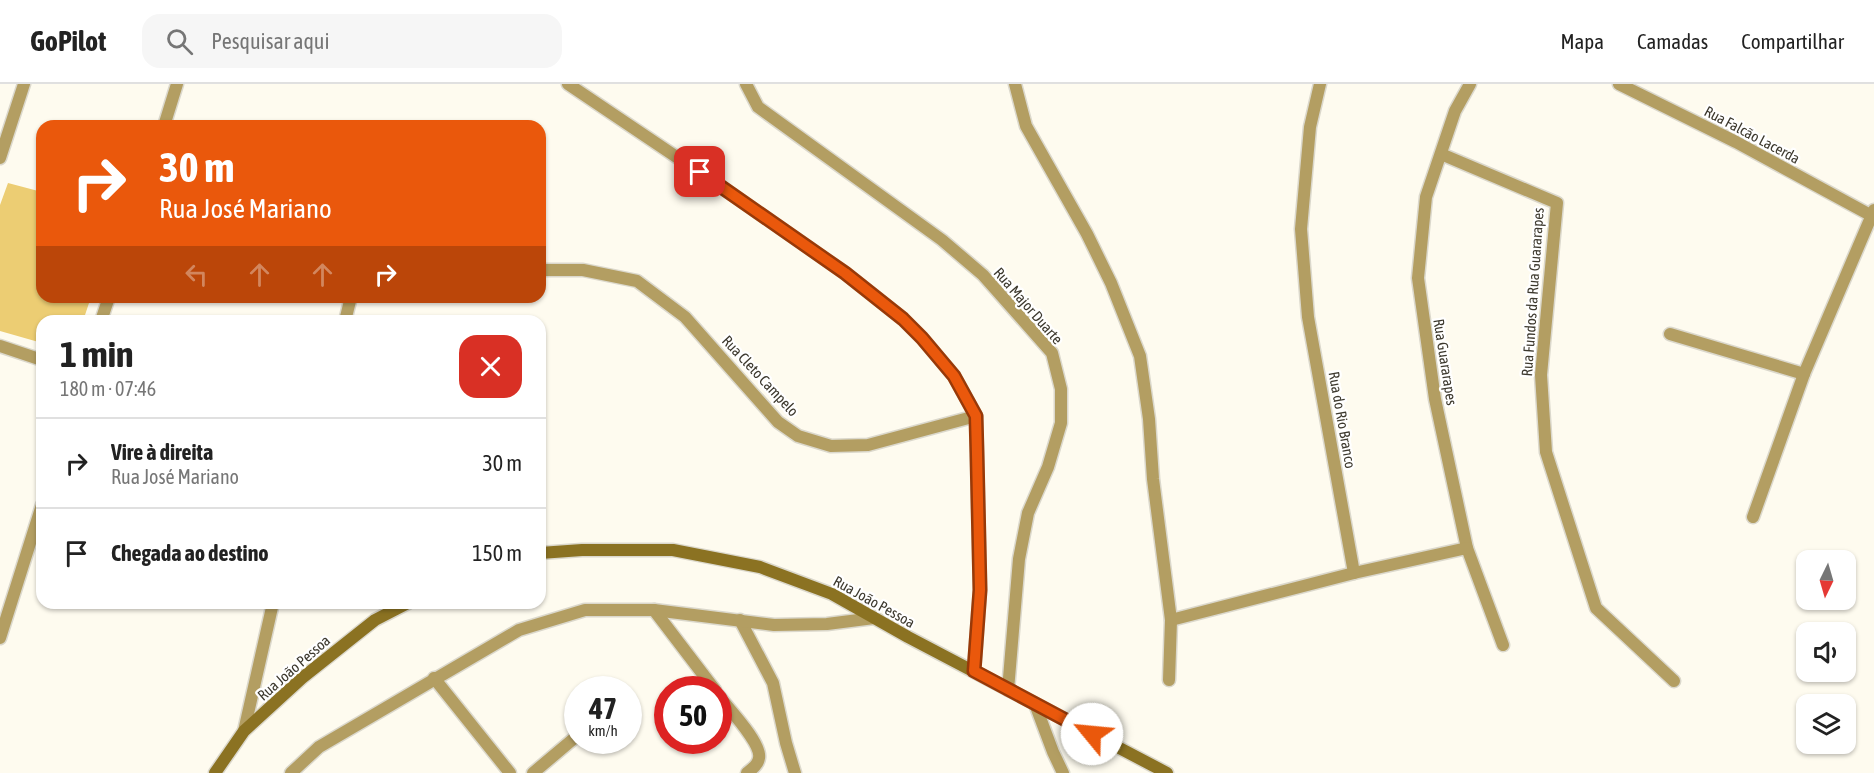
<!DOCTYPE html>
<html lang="pt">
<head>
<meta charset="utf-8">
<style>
  :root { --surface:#fff; --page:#f6f6f6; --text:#222; --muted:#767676; --line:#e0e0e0 }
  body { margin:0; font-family:"Asap Condensed",sans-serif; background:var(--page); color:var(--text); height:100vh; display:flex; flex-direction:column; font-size:22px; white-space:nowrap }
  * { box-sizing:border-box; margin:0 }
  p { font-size:20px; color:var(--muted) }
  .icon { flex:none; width:33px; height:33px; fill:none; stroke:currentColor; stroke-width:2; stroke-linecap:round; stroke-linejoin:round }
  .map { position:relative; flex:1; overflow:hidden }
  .side { position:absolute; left:36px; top:231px; width:510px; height:294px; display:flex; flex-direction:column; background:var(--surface); border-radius:18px; box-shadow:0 2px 4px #0004 }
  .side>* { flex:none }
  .banner { position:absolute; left:36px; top:36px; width:510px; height:183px; border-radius:18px; box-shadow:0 2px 4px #0004; background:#ea580c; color:#fff; overflow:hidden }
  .needle { width:39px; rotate:185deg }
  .tools { position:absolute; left:1796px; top:466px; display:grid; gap:12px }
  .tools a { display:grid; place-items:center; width:60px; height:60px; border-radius:12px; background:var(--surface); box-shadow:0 2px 4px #0004; font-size:30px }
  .speed { position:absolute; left:564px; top:592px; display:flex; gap:12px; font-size:30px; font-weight:700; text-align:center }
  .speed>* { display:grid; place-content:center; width:78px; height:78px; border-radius:50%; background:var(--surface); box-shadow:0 2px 4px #0004; line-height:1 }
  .speed small { font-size:15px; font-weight:400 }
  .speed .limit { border:9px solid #d22; background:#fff; color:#111 }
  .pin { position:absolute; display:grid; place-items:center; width:51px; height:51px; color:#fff; margin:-26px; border-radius:12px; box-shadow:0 3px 9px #0006 }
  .me { position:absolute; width:66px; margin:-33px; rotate:298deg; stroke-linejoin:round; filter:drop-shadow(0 0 4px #0008) }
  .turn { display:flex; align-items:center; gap:21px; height:126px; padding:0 24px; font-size:27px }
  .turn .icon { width:78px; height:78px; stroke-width:2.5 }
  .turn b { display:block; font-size:42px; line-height:51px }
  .lanes { display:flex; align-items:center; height:57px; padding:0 24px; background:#0003; justify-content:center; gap:30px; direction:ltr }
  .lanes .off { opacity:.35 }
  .round { display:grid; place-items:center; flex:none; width:63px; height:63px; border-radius:18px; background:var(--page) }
  .headline { display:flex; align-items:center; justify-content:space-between; height:102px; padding:0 24px }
  h1 { font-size:36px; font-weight:700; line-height:45px }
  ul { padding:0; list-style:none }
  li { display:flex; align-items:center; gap:18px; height:90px; padding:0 24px; border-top:2px solid var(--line) }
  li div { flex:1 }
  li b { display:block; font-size:22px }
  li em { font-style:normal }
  header { display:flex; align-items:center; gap:36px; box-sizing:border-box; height:84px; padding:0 30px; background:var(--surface); border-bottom:2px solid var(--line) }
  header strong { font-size:28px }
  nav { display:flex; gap:33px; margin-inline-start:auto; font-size:21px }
  .search { width:420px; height:54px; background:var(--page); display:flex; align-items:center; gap:15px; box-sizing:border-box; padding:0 21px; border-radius:18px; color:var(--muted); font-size:22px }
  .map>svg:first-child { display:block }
  .green { fill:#eccd73 }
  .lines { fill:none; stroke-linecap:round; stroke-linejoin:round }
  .lane-casing { stroke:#dbd8cc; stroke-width:15 }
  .street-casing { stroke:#dbd8cc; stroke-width:15 }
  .secondary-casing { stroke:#dbd8cc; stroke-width:15 }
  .lane { stroke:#b39e62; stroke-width:12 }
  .street { stroke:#b39e62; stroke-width:12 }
  .secondary { stroke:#8b7222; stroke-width:12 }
  .route-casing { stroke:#983908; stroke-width:15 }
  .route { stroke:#ea580c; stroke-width:10 }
  .labels { text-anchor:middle; stroke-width:4.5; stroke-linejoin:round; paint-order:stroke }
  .street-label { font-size:15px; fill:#3d392e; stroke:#fff }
</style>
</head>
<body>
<header>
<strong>GoPilot</strong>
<div class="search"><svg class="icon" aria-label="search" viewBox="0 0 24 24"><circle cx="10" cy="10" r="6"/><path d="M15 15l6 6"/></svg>Pesquisar aqui</div>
<nav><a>Mapa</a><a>Camadas</a><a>Compartilhar</a></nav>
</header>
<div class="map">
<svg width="1874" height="689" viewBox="0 0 1874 689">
  <rect width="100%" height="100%" fill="#fefbef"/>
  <polygon class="green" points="8,99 42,108 42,213 91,213 83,237 42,237 42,259 0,247 0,121"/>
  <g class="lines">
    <defs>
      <g id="lane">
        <polyline points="1441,70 1557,119 1541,291 1546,368 1596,524 1674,597"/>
        <polyline points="740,536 773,599 786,659 795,689"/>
        <polyline points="1035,620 1053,668 1063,689"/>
      </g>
      <g id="street">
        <polyline points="568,0 736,113 845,189 903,235 922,254 954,292 976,332 980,506 974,587"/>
        <polyline points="746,0 758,23 942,156 983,191 1052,269 1061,305 1061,339 1048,383 1028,429 1019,475 1008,606"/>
        <polyline points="1015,0 1026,42 1087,150 1111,199 1140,272 1149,335 1153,395 1171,536 1169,596"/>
        <polyline points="1470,0 1455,27 1426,113 1418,194 1435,315 1467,464 1503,561"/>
        <polyline points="1619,0 1736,58 1874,133"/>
        <polyline points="164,42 177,0"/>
        <polyline points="0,74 24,0"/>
        <polyline points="540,186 583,186 637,197 685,233 778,338 798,352 831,362 868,361 976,332"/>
        <polyline points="101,237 109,213"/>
        <polyline points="345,237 351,213"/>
        <polyline points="1670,250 1804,290"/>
        <polyline points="0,262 42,276"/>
        <polyline points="1753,433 1804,290 1874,126"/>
        <polyline points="1354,489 1467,464"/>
        <polyline points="654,526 715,606"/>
        <polyline points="1171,536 1354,489 1308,233 1301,145 1310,43 1320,0"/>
        <polyline points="0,554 42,421"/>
        <polyline points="434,594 510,689"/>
        <path d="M 718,611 C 728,624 762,659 759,674 C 758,681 752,685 747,689"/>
        <polyline points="244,647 273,519"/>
        <polyline points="291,689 319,663 519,546 585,526 654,526 774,541 827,540 874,534"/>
        <polyline points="533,689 578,651"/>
      </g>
      <g id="secondary">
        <polyline points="540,469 582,466 673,466 760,483 832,510 908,553 1167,689"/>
        <polyline points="215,689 244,647 302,594 375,536 408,519"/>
      </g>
    </defs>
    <use href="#lane" class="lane-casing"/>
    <use href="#street" class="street-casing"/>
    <use href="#secondary" class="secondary-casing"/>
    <use href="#lane" class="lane"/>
    <use href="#street" class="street"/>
    <use href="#secondary" class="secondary"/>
  </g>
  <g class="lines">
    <defs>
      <polyline id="route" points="700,88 845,189 903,235 922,254 954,292 976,332 977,370 980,506 974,587 1092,650"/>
    </defs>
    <use href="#route" class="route-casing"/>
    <use href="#route" class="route"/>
  </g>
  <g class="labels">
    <g class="street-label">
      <text transform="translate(1752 51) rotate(28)" y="5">Rua Falcão Lacerda</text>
      <text transform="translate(1533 208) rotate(-86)" y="5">Rua Fundos da Rua Guararapes</text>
      <text transform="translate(1028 222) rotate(49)" y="5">Rua Major Duarte</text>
      <text transform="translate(1445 278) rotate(81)" y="5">Rua Guararapes</text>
      <text transform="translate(760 292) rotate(47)" y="5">Rua Cleto Campelo</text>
      <text transform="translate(1342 336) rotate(80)" y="5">Rua do Rio Branco</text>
      <text transform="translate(874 518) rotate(29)" y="5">Rua João Pessoa</text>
      <text transform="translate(294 584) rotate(-41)" y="5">Rua João Pessoa</text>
    </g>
  </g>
</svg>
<div class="tools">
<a><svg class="needle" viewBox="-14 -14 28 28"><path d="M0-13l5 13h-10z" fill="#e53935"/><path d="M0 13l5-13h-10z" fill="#767676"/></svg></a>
<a><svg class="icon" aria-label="sound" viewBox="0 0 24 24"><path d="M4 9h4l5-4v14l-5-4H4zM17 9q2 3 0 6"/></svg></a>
<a><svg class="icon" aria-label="layers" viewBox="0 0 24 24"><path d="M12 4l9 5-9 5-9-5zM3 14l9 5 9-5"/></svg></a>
</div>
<div class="speed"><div>47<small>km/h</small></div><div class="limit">50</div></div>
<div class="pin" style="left:700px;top:88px;background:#d93025"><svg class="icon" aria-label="arrive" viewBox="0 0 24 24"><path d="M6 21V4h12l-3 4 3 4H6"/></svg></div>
<svg class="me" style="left:1092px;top:650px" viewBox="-20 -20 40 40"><circle r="19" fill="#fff"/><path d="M0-13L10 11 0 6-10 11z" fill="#ea580c"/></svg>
<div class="banner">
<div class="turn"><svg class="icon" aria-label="right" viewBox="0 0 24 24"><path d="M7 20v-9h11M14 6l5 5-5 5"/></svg><div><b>30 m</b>Rua José Mariano</div></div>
<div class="lanes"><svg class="icon off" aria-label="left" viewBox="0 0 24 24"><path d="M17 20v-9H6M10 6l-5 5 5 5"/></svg><svg class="icon off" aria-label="ahead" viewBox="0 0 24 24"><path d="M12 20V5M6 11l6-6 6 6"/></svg><svg class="icon off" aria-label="ahead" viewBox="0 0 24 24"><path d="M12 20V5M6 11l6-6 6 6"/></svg><svg class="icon" aria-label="right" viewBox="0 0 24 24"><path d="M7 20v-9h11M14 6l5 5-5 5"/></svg></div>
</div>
<section class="side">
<div class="headline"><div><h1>1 min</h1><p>180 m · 07:46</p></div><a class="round" style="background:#d93025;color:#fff"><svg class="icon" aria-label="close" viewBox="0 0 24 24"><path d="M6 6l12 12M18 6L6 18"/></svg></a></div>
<ul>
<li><svg class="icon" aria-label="right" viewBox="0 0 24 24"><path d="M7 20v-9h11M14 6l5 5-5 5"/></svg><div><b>Vire à direita</b><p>Rua José Mariano</p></div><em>30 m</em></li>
<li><svg class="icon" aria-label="arrive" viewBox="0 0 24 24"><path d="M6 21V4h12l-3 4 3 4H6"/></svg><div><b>Chegada ao destino</b></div><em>150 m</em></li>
</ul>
</section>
</div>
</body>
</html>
